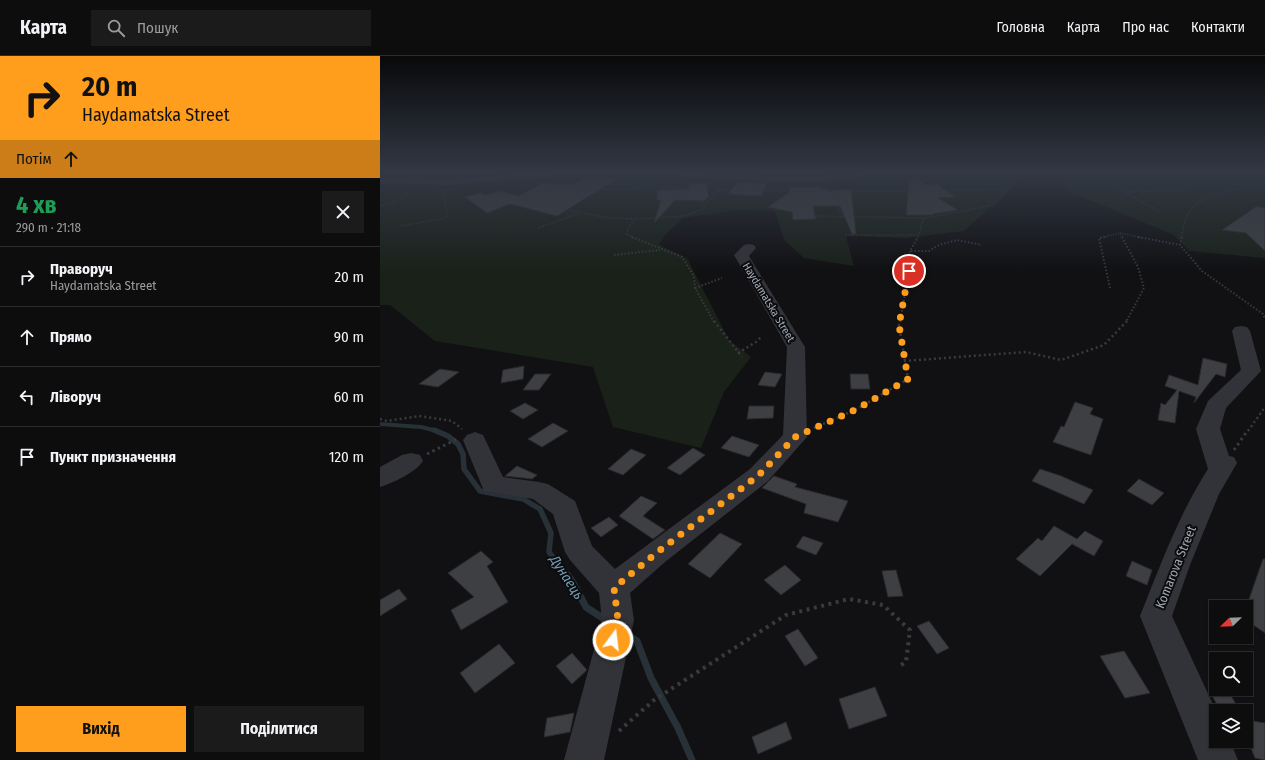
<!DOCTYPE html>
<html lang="uk">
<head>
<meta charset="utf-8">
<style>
  :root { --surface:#0d0d0e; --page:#1b1b1c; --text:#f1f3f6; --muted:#9a9c9e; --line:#2d2d2e; --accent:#ff9d1d }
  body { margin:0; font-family:"Fira Sans Condensed",sans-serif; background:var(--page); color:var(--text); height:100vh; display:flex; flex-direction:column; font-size:15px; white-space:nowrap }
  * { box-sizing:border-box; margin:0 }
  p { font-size:13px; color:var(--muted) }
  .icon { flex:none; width:22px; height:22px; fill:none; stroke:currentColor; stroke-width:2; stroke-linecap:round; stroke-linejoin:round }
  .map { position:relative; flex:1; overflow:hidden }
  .sheet { display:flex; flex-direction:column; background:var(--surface); width:380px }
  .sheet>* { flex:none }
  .banner { background:#ff9d1d; color:#111; overflow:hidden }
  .needle { width:26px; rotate:247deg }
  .fabs { position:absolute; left:829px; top:544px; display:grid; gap:8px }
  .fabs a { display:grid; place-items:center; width:44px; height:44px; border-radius:0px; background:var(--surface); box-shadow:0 1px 3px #0004,0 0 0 1px var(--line); font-size:20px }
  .pin { position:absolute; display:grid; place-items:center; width:34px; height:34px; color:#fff; margin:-17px; border:2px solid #fff; border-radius:50%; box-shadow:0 1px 4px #0007 }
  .me { position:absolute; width:44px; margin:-22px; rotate:15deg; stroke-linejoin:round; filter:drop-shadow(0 0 3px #0008) }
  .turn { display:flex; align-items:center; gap:14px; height:84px; padding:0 16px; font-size:18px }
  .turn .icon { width:52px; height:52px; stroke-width:2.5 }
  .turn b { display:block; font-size:28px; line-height:34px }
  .then { display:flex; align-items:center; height:38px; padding:0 16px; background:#0003; gap:8px; font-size:15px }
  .round { display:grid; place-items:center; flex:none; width:42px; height:42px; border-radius:0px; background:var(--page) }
  .overview { display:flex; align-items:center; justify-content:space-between; height:68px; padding:0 16px }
  h1 { font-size:24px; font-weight:700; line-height:30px; color:#1e9e55 }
  .cta { display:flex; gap:8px; margin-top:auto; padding:8px 16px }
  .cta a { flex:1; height:46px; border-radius:0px; background:var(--accent); color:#111; font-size:16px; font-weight:700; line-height:46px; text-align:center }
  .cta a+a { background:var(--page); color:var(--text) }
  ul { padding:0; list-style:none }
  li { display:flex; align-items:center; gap:12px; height:60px; padding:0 16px; border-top:1px solid var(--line) }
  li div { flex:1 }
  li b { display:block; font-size:15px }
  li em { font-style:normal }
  header { display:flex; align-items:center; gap:24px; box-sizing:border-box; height:56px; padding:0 20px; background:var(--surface); border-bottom:1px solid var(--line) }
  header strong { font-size:19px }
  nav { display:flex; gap:22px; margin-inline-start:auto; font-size:14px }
  .search { width:280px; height:36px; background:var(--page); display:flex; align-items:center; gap:10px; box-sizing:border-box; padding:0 14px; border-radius:0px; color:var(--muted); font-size:15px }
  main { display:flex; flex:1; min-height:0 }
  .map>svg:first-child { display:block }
  .green { fill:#192119 }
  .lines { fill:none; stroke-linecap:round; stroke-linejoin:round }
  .stream-far2 { stroke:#273137; stroke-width:4 }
  .stream-far1 { stroke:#273137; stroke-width:5.5 }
  .stream { stroke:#273137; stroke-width:7 }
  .building { fill:#3d3f43; stroke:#2b2b2f }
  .path-far4 { stroke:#383a3f; stroke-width:1.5; stroke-dasharray:1 1.5; stroke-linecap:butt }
  .path-far3 { stroke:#383a3f; stroke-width:2; stroke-dasharray:1.5 2; stroke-linecap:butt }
  .path-far2 { stroke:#383a3f; stroke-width:2.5; stroke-dasharray:2 3; stroke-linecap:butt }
  .path-far1 { stroke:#383a3f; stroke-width:3; stroke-dasharray:2.5 3.5; stroke-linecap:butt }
  .path { stroke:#383a3f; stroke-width:4; stroke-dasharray:3 4.5; stroke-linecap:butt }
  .minor { fill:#323338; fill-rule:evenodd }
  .route { stroke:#ff9d1d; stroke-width:7; stroke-dasharray:0 12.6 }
  .labels { text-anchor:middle; stroke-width:4; stroke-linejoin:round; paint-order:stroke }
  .street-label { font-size:11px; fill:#a1a9b5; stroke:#0c0c0e }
  .near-street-label { font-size:13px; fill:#a1a9b5; stroke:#0c0c0e }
  .near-water-label { font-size:14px; font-style:italic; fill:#749cb3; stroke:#0c0c0e }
</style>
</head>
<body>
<header>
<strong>Карта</strong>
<div class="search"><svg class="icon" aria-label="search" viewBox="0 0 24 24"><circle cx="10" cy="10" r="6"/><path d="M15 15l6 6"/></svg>Пошук</div>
<nav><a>Головна</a><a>Карта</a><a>Про нас</a><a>Контакти</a></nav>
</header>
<main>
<section class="sheet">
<div class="banner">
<div class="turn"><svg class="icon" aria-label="right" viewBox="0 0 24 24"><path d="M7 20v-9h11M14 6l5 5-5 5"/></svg><div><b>20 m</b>Haydamatska Street</div></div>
<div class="then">Потім<svg class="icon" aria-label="ahead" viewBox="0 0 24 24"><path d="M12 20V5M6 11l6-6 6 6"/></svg></div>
</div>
<div class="overview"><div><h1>4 хв</h1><p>290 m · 21:18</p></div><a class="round"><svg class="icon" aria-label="close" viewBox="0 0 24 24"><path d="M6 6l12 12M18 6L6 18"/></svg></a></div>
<ul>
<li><svg class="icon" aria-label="right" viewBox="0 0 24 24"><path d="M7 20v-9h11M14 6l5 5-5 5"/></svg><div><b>Праворуч</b><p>Haydamatska Street</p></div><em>20 m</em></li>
<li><svg class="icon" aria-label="ahead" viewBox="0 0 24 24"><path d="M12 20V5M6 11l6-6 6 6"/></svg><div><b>Прямо</b></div><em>90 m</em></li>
<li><svg class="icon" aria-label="left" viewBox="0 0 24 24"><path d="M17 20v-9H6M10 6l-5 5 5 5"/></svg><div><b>Ліворуч</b></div><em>60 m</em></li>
<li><svg class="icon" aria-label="arrive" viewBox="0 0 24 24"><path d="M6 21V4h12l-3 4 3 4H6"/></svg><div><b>Пункт призначення</b></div><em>120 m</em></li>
</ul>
<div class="cta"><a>Вихід</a><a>Поділитися</a></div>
</section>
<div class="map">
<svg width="885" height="704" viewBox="0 0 885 704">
  <rect width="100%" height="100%" fill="#111113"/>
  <g class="green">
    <polygon points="0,117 648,117 584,175 525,182 466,180 474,210 424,202 404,184 395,155 355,154 303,162 284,180 279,189 307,202 349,284 371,301 344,336 321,392 233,371 213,311 55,285 10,249 0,249"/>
    <polygon points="668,117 885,117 885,202 809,195 794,179 692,137"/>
  </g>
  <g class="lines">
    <polyline class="stream-far2" points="0,368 41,371 57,375"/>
    <polyline class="stream-far1" points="54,374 68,380 78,388 83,398 84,413 100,435 143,443 160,453 171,477 169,496 186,518"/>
    <g class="stream">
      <polyline points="186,517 192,525 206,551 227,565"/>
      <polyline points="246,578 257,585 271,622 298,672 312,704"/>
    </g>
  </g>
  <g class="building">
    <polygon points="202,123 236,123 177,160 130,148 107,157 85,141 100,137 105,139 121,135 138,140 163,127 192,129"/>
    <polygon points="529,123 539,123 545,129 557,128 575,141 558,142 578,154 553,158 553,159 526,159"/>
    <polygon points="358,126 365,126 386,127 382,140 348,138"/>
    <polygon points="326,127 329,140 324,145 295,144 274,167 281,144 277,144 277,134 309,133 309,128"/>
    <polygon points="414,131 441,131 441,134 448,133 448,135 471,133 476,178 472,178 460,150 433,150 436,163 413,164 412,156 388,151 408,137 410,132"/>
    <polygon points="877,150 885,152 885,195 866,177 842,174"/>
    <polygon points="823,302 847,308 845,321 836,318 814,347 816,341 799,335 795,367 778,364 781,347 785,349 797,334 785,330 789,319 818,329"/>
    <polygon points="144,310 143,323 121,327 123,314"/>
    <polygon points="60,313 79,316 58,331 39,328"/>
    <polygon points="385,316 402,318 395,331 378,329"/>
    <polygon points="155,318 171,318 159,334 143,334"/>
    <polygon points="470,318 488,318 490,333 471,333"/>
    <polygon points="695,346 713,352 710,358 723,363 711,399 673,386 681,370 684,371"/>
    <polygon points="145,347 158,354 143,363 130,355"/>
    <polygon points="369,350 394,350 393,362 367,363"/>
    <polygon points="173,367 188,375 162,391 148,383"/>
    <polygon points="352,380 379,389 369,401 341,392"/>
    <polygon points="313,392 325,399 300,419 287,412"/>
    <polygon points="251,393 266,399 243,419 228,413"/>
    <polygon points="137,410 157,419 152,423 125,420"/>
    <polygon points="660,413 681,420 713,434 704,448 652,425"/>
    <polygon points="394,420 417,428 415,431 468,445 458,466 424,457 426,448 382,432"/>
    <polygon points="759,423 784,437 772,449 747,435"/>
    <polygon points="261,440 277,447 263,460 285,474 273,483 239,460"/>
    <polygon points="229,461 238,469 221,481 211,472"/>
    <polygon points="674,470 697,483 705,475 723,485 714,500 692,488 660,520 636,503 658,482 662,485"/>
    <polygon points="340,477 362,488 330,522 308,508"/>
    <polygon points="423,480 443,487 436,499 416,491"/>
    <polygon points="101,495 113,506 107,510 128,546 81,574 71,554 94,541 68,517"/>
    <polygon points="883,503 885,503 885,577 875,570 866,567 866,552"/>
    <polygon points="752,505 772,514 767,529 746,520"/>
    <polygon points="405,509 421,524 401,539 384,524"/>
    <polygon points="516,514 523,540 508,541 502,515"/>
    <polygon points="19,533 27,543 0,560 0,544"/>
    <polygon points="549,565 569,592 557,598 537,570"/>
    <polygon points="418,573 438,602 425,610 405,580"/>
    <polygon points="119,588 135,607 95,637 80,617"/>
    <polygon points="744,595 770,637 745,642 720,600"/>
    <polygon points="192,597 207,614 192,628 176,610"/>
    <polygon points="495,631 507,660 469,673 459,643"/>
    <polygon points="849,636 859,654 841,655 831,638"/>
    <polygon points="194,657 190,676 164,681 167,662"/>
    <polygon points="866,664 885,667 885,704 875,702 866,680"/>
    <polygon points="406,666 412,683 378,698 372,681"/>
  </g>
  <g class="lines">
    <g class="path-far4">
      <polyline points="708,117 779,155"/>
      <polyline points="779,117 810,131"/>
      <polyline points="865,117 885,124"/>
      <polyline points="164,130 216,134 316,130"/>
      <polyline points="454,132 455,136 627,133"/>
      <polyline points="339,134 454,135"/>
      <polyline points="455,136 461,160"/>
      <polyline points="745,136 805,134 810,131"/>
      <polyline points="0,150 16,145 32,136"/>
      <polyline points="172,151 229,162 257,163 303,160 321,154 341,131"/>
      <polyline points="433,160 545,162"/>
      <polyline points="21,170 60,163 68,160 63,136"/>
      <polyline points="158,172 198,158"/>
      <polyline points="740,177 763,182"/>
      <polyline points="466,179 539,179"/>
      <polyline points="254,182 247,178 249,170 255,164"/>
      <polyline points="538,182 543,164 546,162 614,149 637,124 642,117"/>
      <polyline points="721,182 740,177 742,182"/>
      <path d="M 801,182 C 803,174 804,165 808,158 C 822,134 861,133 885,128"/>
    </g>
    <g class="path-far3">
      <polyline points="252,181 302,201 314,220 315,232 334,266"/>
      <polyline points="725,181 719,182 730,232"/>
      <polyline points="742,181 758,211 764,232 746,266"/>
      <polyline points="758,181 800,189"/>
      <polyline points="802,181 800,189 822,215 883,258 885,263"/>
      <polyline points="531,195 549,195 559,189 577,184 602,189"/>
      <polyline points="234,199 280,194"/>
      <polyline points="315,232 342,222"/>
      <polyline points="520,266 529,215 530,195 538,181"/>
    </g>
    <g class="path-far2">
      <polyline points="334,265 362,301"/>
      <polyline points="358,297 376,286 381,281"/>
      <polyline points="524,305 646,296 681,304 724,289 747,265"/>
      <polyline points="0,363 7,365 39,360 72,365 82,373"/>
      <polyline points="434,372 477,353 528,323 519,269 520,265"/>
      <polyline points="868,375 885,351"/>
    </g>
    <g class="path-far1">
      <polyline points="854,394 868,374"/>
      <polyline points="47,398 77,383"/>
    </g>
    <polyline class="path" points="239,675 274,644 406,559 469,543 503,549 530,574 526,606 521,609"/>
    <g class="minor">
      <polygon points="136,117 177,117 172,120 71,129 0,127 0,121 71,123"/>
      <path d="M 296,117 L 416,120 L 490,117 C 487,121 479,121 473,122 C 416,130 358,124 301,120 L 297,119 Z"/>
      <polygon points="369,188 374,189 376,192 369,200 425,291 427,381 388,425 285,506 250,537 254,564 224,704 184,704 222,564 219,537 190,504 185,496 173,458 153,443 104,435 83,384 87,379 95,376 103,379 123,421 159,426 168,428 195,445 212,490 235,513 370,413 403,379 407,291 354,199 364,189"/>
      <path d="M 861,270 L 867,271 L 870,275 L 881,315 L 846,352 L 840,373 L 849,400 L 854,401 L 857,407 L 839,438 L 810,509 L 792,560 L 836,655 L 836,685 L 850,685 L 858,704 L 818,704 L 760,560 C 780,510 799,458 828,413 L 816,373 L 828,345 L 861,314 L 852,275 L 855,271 Z"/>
      <path d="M 31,397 L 40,399 L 43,405 C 36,416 13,427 0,431 L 0,411 L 22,399 Z"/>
    </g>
  </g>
  <linearGradient id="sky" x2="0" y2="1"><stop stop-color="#09090a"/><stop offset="0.54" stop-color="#323844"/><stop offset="1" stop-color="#323844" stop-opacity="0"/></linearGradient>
  <rect width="885" height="215" fill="url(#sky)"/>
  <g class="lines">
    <polyline class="route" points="233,584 238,564 234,532 275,498 379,419 415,381 477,353 528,323 519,269 529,215"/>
  </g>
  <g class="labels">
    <g class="street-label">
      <text transform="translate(389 246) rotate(59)" y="4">Haydamatska Street</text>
    </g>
    <g class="near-street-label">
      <text transform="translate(795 511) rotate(-68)" y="5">Komarova Street</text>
    </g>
    <g class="near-water-label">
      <text transform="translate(187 521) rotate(57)" y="5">Дунаець</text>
    </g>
  </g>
</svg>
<div class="fabs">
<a><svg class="needle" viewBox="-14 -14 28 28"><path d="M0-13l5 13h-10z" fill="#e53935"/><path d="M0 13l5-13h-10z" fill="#9a9c9e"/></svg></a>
<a><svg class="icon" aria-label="search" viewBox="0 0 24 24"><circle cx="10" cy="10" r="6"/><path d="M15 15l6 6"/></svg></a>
<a><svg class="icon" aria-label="layers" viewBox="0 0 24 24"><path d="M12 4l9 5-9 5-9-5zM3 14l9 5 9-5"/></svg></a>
</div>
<div class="pin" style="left:529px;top:215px;background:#d93025"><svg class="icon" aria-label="arrive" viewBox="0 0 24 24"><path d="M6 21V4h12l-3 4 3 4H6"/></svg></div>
<svg class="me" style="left:233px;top:584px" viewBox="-20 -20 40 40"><circle r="17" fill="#ff9d1d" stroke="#fff" stroke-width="3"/><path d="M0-11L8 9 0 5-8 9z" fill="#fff"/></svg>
</div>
</main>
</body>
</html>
